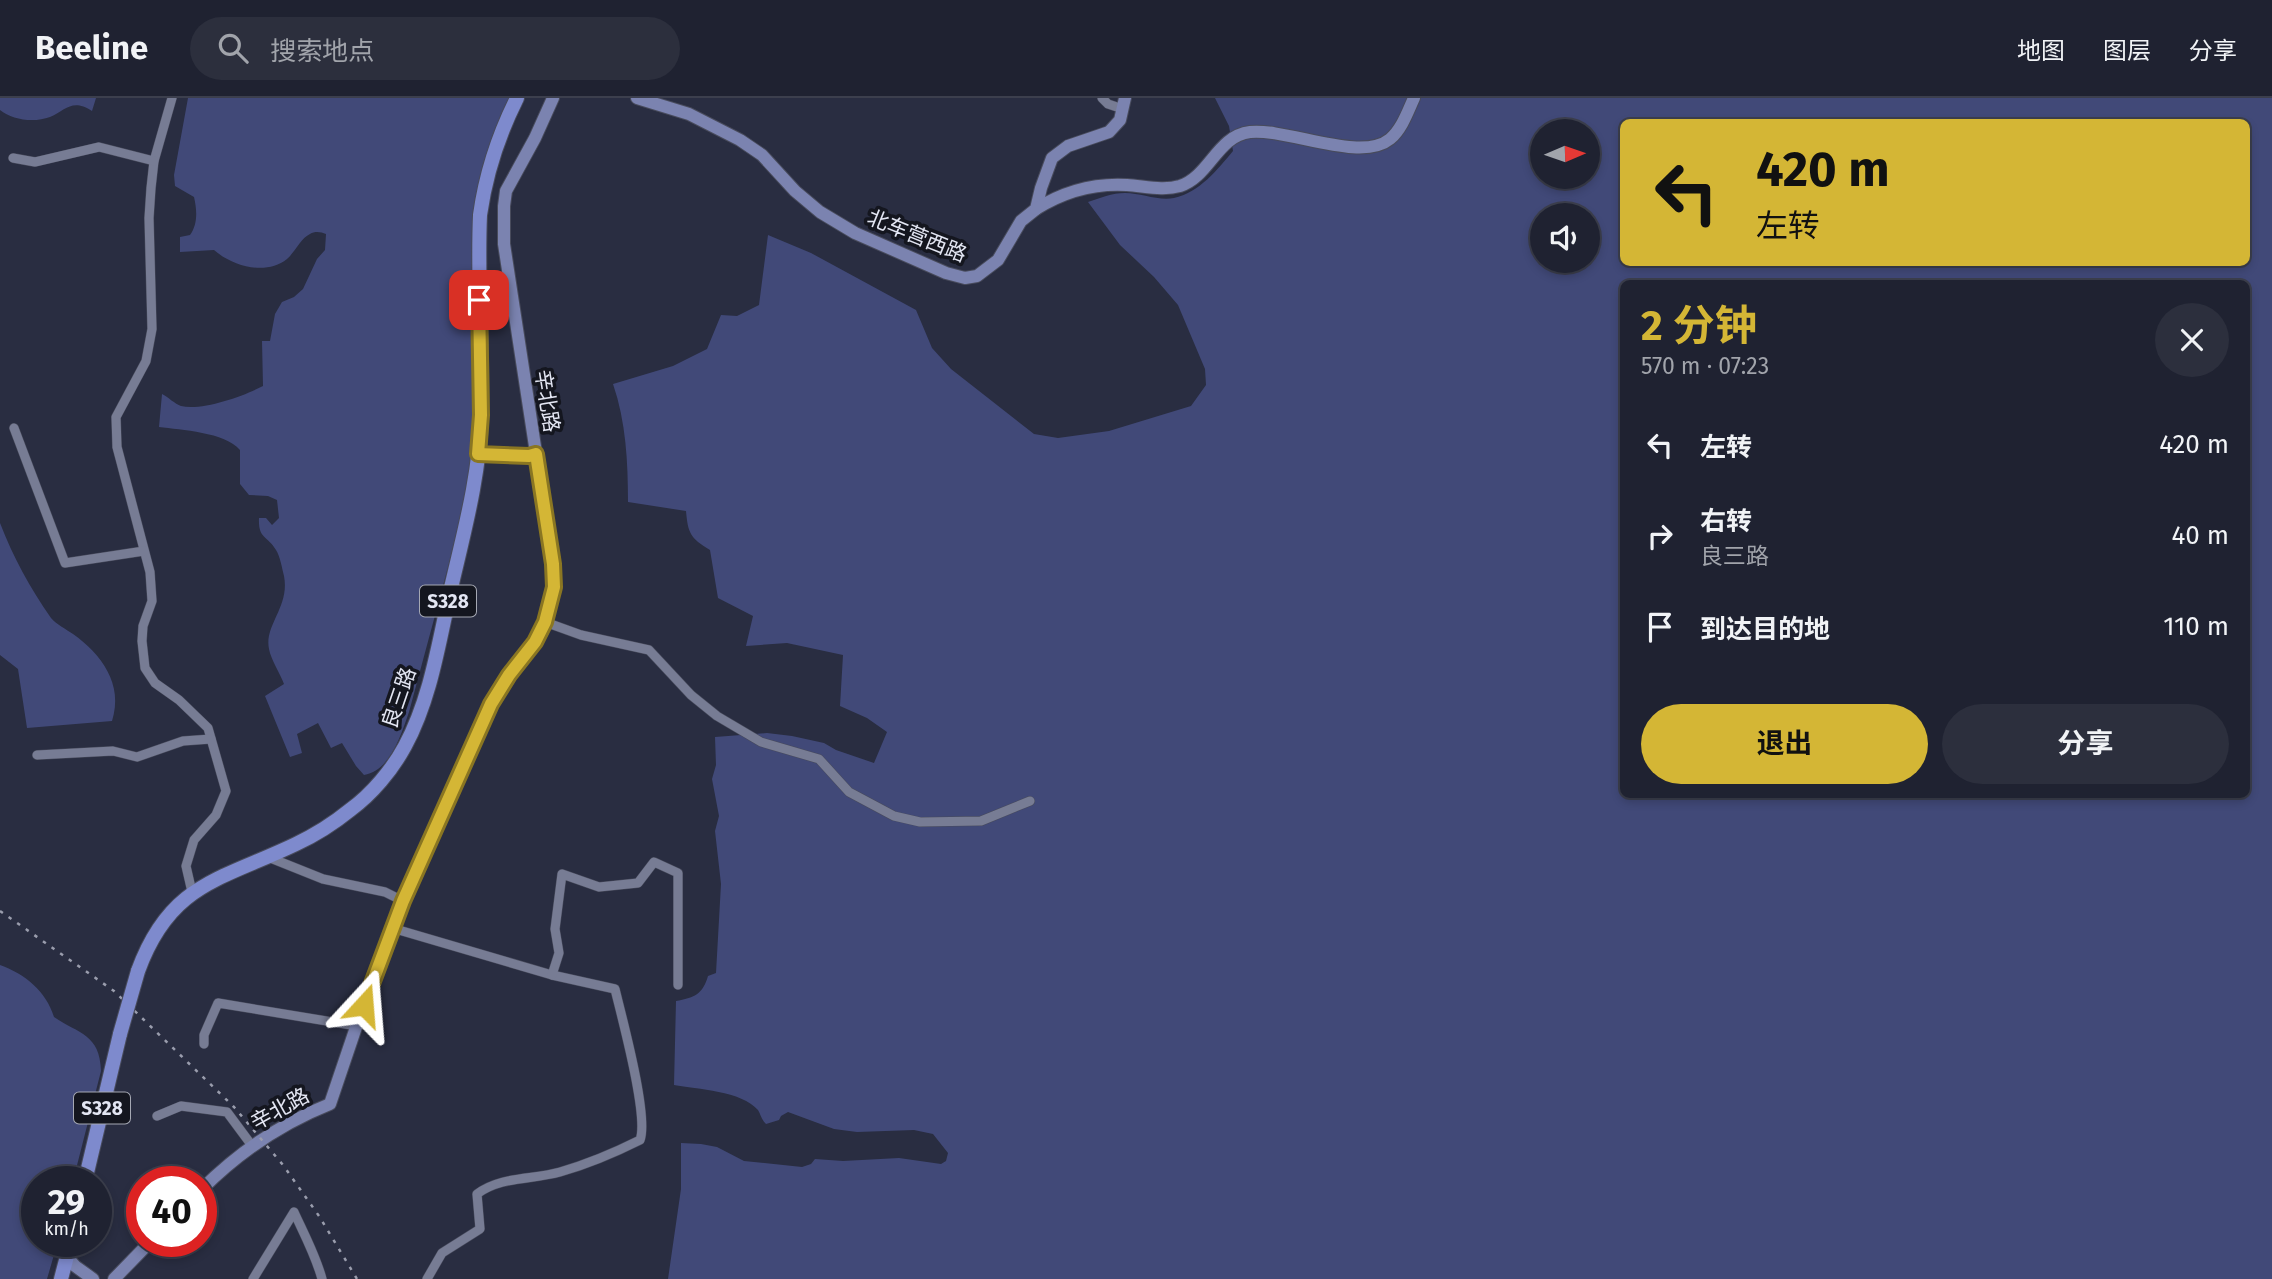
<!DOCTYPE html>
<html lang="zh">
<head>
<meta charset="utf-8">
<style>
  :root { --surface:#1f2231; --page:#2c2f3d; --text:#f1f3f6; --muted:#a1a4ab; --line:#3c3f4d; --accent:#d4b635 }
  body { margin:0; font-family:"Fira Sans","Noto Sans SC",sans-serif; background:var(--page); color:var(--text); height:100vh; display:flex; flex-direction:column; font-size:26px; white-space:nowrap }
  * { box-sizing:border-box; margin:0 }
  p { font-size:23px; color:var(--muted) }
  .icon { flex:none; width:38px; height:38px; fill:none; stroke:currentColor; stroke-width:2; stroke-linecap:round; stroke-linejoin:round }
  .map { position:relative; flex:1; overflow:hidden }
  .side { position:absolute; left:1620px; top:182px; width:630px; height:518px; display:flex; flex-direction:column; background:var(--surface); border-radius:10px; box-shadow:0 4px 10px #0003,0 0 0 2px var(--line) }
  .side>* { flex:none }
  .guide { position:absolute; left:1620px; top:21px; width:630px; height:147px; border-radius:10px; box-shadow:0 4px 10px #0003,0 0 0 2px var(--line); background:#d4b635; color:#111; overflow:hidden }
  .needle { width:46px; rotate:88deg }
  .tools { position:absolute; left:1530px; top:21px; display:grid; gap:14px }
  .tools a { display:grid; place-items:center; width:70px; height:70px; border-radius:50%; background:var(--surface); box-shadow:0 4px 10px #0003,0 0 0 2px var(--line); font-size:35px }
  .speed { position:absolute; left:21px; top:1068px; display:flex; gap:14px; font-size:35px; font-weight:700; text-align:center }
  .speed>* { display:grid; place-content:center; width:91px; height:91px; border-radius:50%; background:var(--surface); box-shadow:0 4px 10px #0003,0 0 0 2px var(--line); line-height:1 }
  .speed small { font-size:18px; font-weight:400 }
  .speed .limit { border:10px solid #d22; background:#fff; color:#111 }
  .pin { position:absolute; display:grid; place-items:center; width:60px; height:60px; color:#fff; margin:-30px; border-radius:14px; box-shadow:0 4px 10px #0006 }
  .me { position:absolute; width:77px; margin:-38px; rotate:19deg; stroke-linejoin:round; filter:drop-shadow(0 0 5px #0008) }
  .turn { display:flex; align-items:center; gap:24px; height:147px; padding:0 21px; font-size:32px }
  .turn .icon { width:91px; height:91px; stroke-width:2.5 }
  .turn b { display:block; font-size:49px; line-height:60px }
  .round { display:grid; place-items:center; flex:none; width:74px; height:74px; border-radius:37px; background:var(--page) }
  .head { display:flex; align-items:center; justify-content:space-between; height:119px; padding:0 21px }
  h1 { font-size:42px; font-weight:700; line-height:52px; color:var(--accent) }
  .button { display:flex; gap:14px; margin-top:auto; padding:14px 21px }
  .button a { flex:1; height:80px; border-radius:42px; background:var(--accent); color:#111; font-size:28px; font-weight:700; line-height:80px; text-align:center }
  .button a+a { background:var(--page); color:var(--text) }
  ul { padding:0; list-style:none }
  li { display:flex; align-items:center; gap:21px; height:91px; padding:0 21px }
  li div { flex:1 }
  li b { display:block; font-size:26px }
  li em { font-style:normal }
  header { display:flex; align-items:center; gap:42px; box-sizing:border-box; height:98px; padding:0 35px; background:var(--surface); border-bottom:2px solid var(--line) }
  header strong { font-size:33px }
  nav { display:flex; gap:38px; margin-inline-start:auto; font-size:24px }
  .search { width:490px; height:63px; background:var(--page); display:flex; align-items:center; gap:18px; box-sizing:border-box; padding:0 24px; border-radius:38px; color:var(--muted); font-size:26px }
  .map>svg:first-child { display:block }
  .green { fill:#414978; fill-rule:evenodd }
  .lines { fill:none; stroke-linecap:round; stroke-linejoin:round }
  .street-casing { stroke:#484b5c; stroke-width:10 }
  .secondary-casing { stroke:#484b5c; stroke-width:14 }
  .primary-casing { stroke:#484b5c; stroke-width:16 }
  .street { stroke:#777c94; stroke-width:9 }
  .secondary { stroke:#7b83b0; stroke-width:12 }
  .primary { stroke:#7e8acd; stroke-width:14 }
  .rail { stroke:#9a9dad; stroke-width:2.5; stroke-dasharray:3.5 7; stroke-linecap:butt }
  .primary-bridge-casing { stroke:#484b5c; stroke-width:16; stroke-linecap:butt }
  .primary-bridge { stroke:#7e8acd; stroke-width:14 }
  .route-casing { stroke:#8a7622; stroke-width:18 }
  .route { stroke:#d4b635; stroke-width:12 }
  .labels { text-anchor:middle; stroke-width:7; stroke-linejoin:round; paint-order:stroke }
  .shield { fill:#14161f; stroke:#a5a8b3; stroke-width:2 }
  .shield-label { font-size:19px; font-weight:bold; fill:#e3e6f3 }
  .street-label { font-size:21px; fill:#e3e6f3; stroke:#14161f }
</style>
</head>
<body>
<header>
<strong>Beeline</strong>
<div class="search"><svg class="icon" aria-label="search" viewBox="0 0 24 24"><circle cx="10" cy="10" r="6"/><path d="M15 15l6 6"/></svg>搜索地点</div>
<nav><a>地图</a><a>图层</a><a>分享</a></nav>
</header>
<div class="map">
<svg width="2272" height="1181" viewBox="0 0 2272 1181">
  <rect width="100%" height="100%" fill="#292d41"/>
  <g class="green">
    <path d="M 0,0 L 96,0 L 92,13 C 72,0 66,12 50,19 C 34,25 12,22 0,12 Z"/>
    <path d="M 188,0 L 510,0 L 493,38 L 481,78 L 476,345 L 458,432 L 409,614 C 401,637 390,673 364,677 L 356,668 L 342,645 L 331,650 L 318,625 L 297,636 L 302,655 L 290,659 L 265,598 L 284,586 C 280,575 271,562 269,551 C 264,527 290,509 284,478 C 282,470 280,458 276,452 C 267,437 258,441 259,420 L 266,420 L 272,427 L 279,420 L 277,402 L 268,398 L 249,397 L 240,386 L 240,352 C 225,334 181,332 159,329 L 162,296 C 168,299 175,306 181,308 C 202,313 244,298 263,288 L 262,243 L 270,243 L 275,216 L 282,204 L 294,199 L 303,191 L 317,161 L 325,152 L 326,136 C 321,134 315,133 310,136 C 301,140 295,154 287,161 C 266,178 232,168 214,152 L 180,154 L 180,139 L 190,137 C 198,126 197,112 194,99 L 175,88 L 174,77 Z"/>
    <path d="M 1215,0 L 2272,0 L 2272,1181 L 668,1181 L 681,1091 L 681,1045 L 701,1046 L 717,1049 L 744,1063 L 802,1069 L 811,1066 L 815,1061 L 843,1063 L 899,1060 L 941,1066 L 946,1063 L 948,1055 L 933,1036 L 914,1032 L 857,1034 L 834,1031 L 788,1014 L 781,1018 L 779,1022 L 766,1026 C 761,1021 761,1017 758,1012 C 742,993 697,991 674,987 L 676,903 C 694,900 703,896 708,878 L 716,875 L 721,786 L 715,733 L 719,718 L 712,681 L 716,667 L 715,639 L 767,635 L 792,638 L 824,645 L 836,652 L 874,665 L 887,634 L 867,620 L 840,608 L 843,557 L 787,545 L 746,548 L 753,518 L 718,500 L 710,452 C 690,440 688,435 686,413 L 628,404 C 628,364 626,324 613,286 L 673,268 L 707,251 L 721,217 L 737,218 L 759,207 L 768,137 L 811,155 L 916,212 L 932,250 L 951,271 L 1034,336 L 1058,340 L 1109,333 L 1191,308 L 1206,287 L 1205,271 L 1178,207 L 1154,179 L 1120,147 L 1088,104 C 1100,100 1112,95 1125,95 C 1141,95 1158,103 1174,100 C 1199,95 1218,71 1233,53 L 1229,28 ZM 1624,24 L 2247,24 L 2247,164 L 1624,164 ZM 1542,33 L 1587,33 L 1587,79 L 1542,79 ZM 1542,117 L 1587,117 L 1587,163 L 1542,163 ZM 1624,186 L 2247,186 L 2247,696 L 1624,696 Z"/>
    <path d="M 0,425 C 13,459 30,490 51,520 C 57,527 66,531 73,536 C 101,556 124,586 112,623 L 27,630 L 18,571 L 0,557 Z"/>
    <path d="M 0,867 C 25,876 46,893 54,919 C 79,936 100,936 101,973 L 73,1083 L 37,1083 L 37,1143 L 58,1143 L 47,1181 L 0,1181 Z"/>
  </g>
  <g class="lines">
    <defs>
      <g id="street">
        <polyline points="172,0 154,63 151,90 149,120 152,231 146,263 116,319 117,349 150,474 152,503 143,528 142,543 145,570 155,585 179,602 208,630 226,693 216,717 194,742 186,768 192,794"/>
        <polyline points="1102,0 1108,6 1123,11"/>
        <polyline points="13,60 35,64 99,49 154,63"/>
        <polyline points="14,330 65,465 144,453"/>
        <polyline points="545,524 581,537 649,552 691,597 717,618 761,644 819,661 849,694 894,718 920,724 981,723 1030,703"/>
        <polyline points="37,657 113,653 137,659 183,643 211,641"/>
        <polyline points="268,759 323,781 385,794 403,803"/>
        <path d="M 392,830 L 552,877 L 615,891 C 622,920 649,1019 640,1042 C 614,1055 588,1066 560,1074 C 532,1082 501,1078 477,1096 L 480,1131 L 442,1155 L 427,1181"/>
        <polyline points="552,877 559,855 555,831 562,776 599,789 638,785 654,764 678,775 678,887"/>
        <polyline points="204,946 204,937 218,905 357,928"/>
        <polyline points="157,1018 181,1008 227,1014 253,1049"/>
        <path d="M 253,1181 L 294,1114 C 304,1136 316,1158 322,1181"/>
      </g>
      <g id="secondary">
        <polyline points="637,0 689,16 740,42 762,57 795,93 820,114 855,135 946,175 965,180 977,178 998,162 1021,123 1036,111 1041,90 1052,60 1068,48 1109,34 1120,22 1125,0"/>
        <path d="M 1036,111 C 1063,94 1094,85 1127,87 C 1144,88 1163,93 1180,88 C 1210,78 1217,38 1250,34 C 1287,30 1361,65 1390,41 C 1402,31 1408,13 1414,0"/>
        <polyline points="478,356 529,358 536,356"/>
        <path d="M 201,1092 C 238,1055 282,1025 330,1006 L 371,885 L 411,784 L 491,606 L 509,577 L 542,534 L 553,489 L 553,466 L 504,146 L 504,108 L 506,93 L 535,40 L 553,0"/>
        <polyline points="67,1159 75,1168 93,1181"/>
        <polyline points="114,1181 151,1143"/>
      </g>
      <g id="primary">
        <path d="M 138,873 C 170,785 221,782 296,746 C 315,737 334,725 350,712 C 372,696 392,672 405,648 C 431,600 439,543 451,490 C 464,434 480,376 481,318 C 483,251 477,184 480,117 C 486,74 498,38 517,0"/>
        <polyline points="85,1083 120,936"/>
        <polyline points="61,1181 71,1143"/>
      </g>
    </defs>
    <use href="#street" class="street-casing"/>
    <use href="#secondary" class="secondary-casing"/>
    <use href="#primary" class="primary-casing"/>
    <use href="#street" class="street"/>
    <use href="#secondary" class="secondary"/>
    <use href="#primary" class="primary"/>
    <polyline class="rail" points="0,813 114,893 234,1009 283,1067 319,1118 357,1181"/>
    <defs>
      <polyline id="primary-bridge" points="120,936 138,873"/>
    </defs>
    <use href="#primary-bridge" class="primary-bridge-casing"/>
    <use href="#primary-bridge" class="primary-bridge"/>
  </g>
  <g class="lines">
    <defs>
      <polyline id="route" points="364,907 403,803 491,606 509,577 535,544 545,524 554,489 553,466 536,356 529,358 478,356 481,317 479,202"/>
    </defs>
    <use href="#route" class="route-casing"/>
    <use href="#route" class="route"/>
  </g>
  <g class="labels">
    <g class="shield">
      <rect x="420" y="487.5" width="56" height="31" rx="5"/>
      <rect x="74" y="994.5" width="56" height="31" rx="5"/>
    </g>
    <g class="shield-label">
      <text x="448" y="510">S328</text>
      <text x="102" y="1017">S328</text>
    </g>
    <g class="street-label">
      <text transform="translate(917 138) rotate(22)" y="7">北车营西路</text>
      <text transform="translate(547 303) rotate(81)" y="7">辛北路</text>
      <text transform="translate(399 600) rotate(-71)" y="7">良三路</text>
      <text transform="translate(280 1011) rotate(-29)" y="7">辛北路</text>
    </g>
  </g>
</svg>
<div class="tools">
<a><svg class="needle" viewBox="-14 -14 28 28"><path d="M0-13l5 13h-10z" fill="#e53935"/><path d="M0 13l5-13h-10z" fill="#a1a4ab"/></svg></a>
<a><svg class="icon" aria-label="sound" viewBox="0 0 24 24"><path d="M4 9h4l5-4v14l-5-4H4zM17 9q2 3 0 6"/></svg></a>
</div>
<div class="speed"><div>29<small>km/h</small></div><div class="limit">40</div></div>
<div class="pin" style="left:479px;top:202px;background:#d93025"><svg class="icon" aria-label="arrive" viewBox="0 0 24 24"><path d="M6 21V4h12l-3 4 3 4H6"/></svg></div>
<svg class="me" style="left:364px;top:907px" viewBox="-20 -20 40 40"><path d="M0-17L14 15 0 8-14 15z" fill="#d4b635" stroke="#fff" stroke-width="4"/></svg>
<div class="guide">
<div class="turn"><svg class="icon" aria-label="left" viewBox="0 0 24 24"><path d="M17 20v-9H6M10 6l-5 5 5 5"/></svg><div><b>420 m</b>左转</div></div>
</div>
<section class="side">
<div class="head"><div><h1>2 分钟</h1><p>570 m · 07:23</p></div><a class="round"><svg class="icon" aria-label="close" viewBox="0 0 24 24"><path d="M6 6l12 12M18 6L6 18"/></svg></a></div>
<ul>
<li><svg class="icon" aria-label="left" viewBox="0 0 24 24"><path d="M17 20v-9H6M10 6l-5 5 5 5"/></svg><div><b>左转</b></div><em>420 m</em></li>
<li><svg class="icon" aria-label="right" viewBox="0 0 24 24"><path d="M7 20v-9h11M14 6l5 5-5 5"/></svg><div><b>右转</b><p>良三路</p></div><em>40 m</em></li>
<li><svg class="icon" aria-label="arrive" viewBox="0 0 24 24"><path d="M6 21V4h12l-3 4 3 4H6"/></svg><div><b>到达目的地</b></div><em>110 m</em></li>
</ul>
<div class="button"><a>退出</a><a>分享</a></div>
</section>
</div>
</body>
</html>
